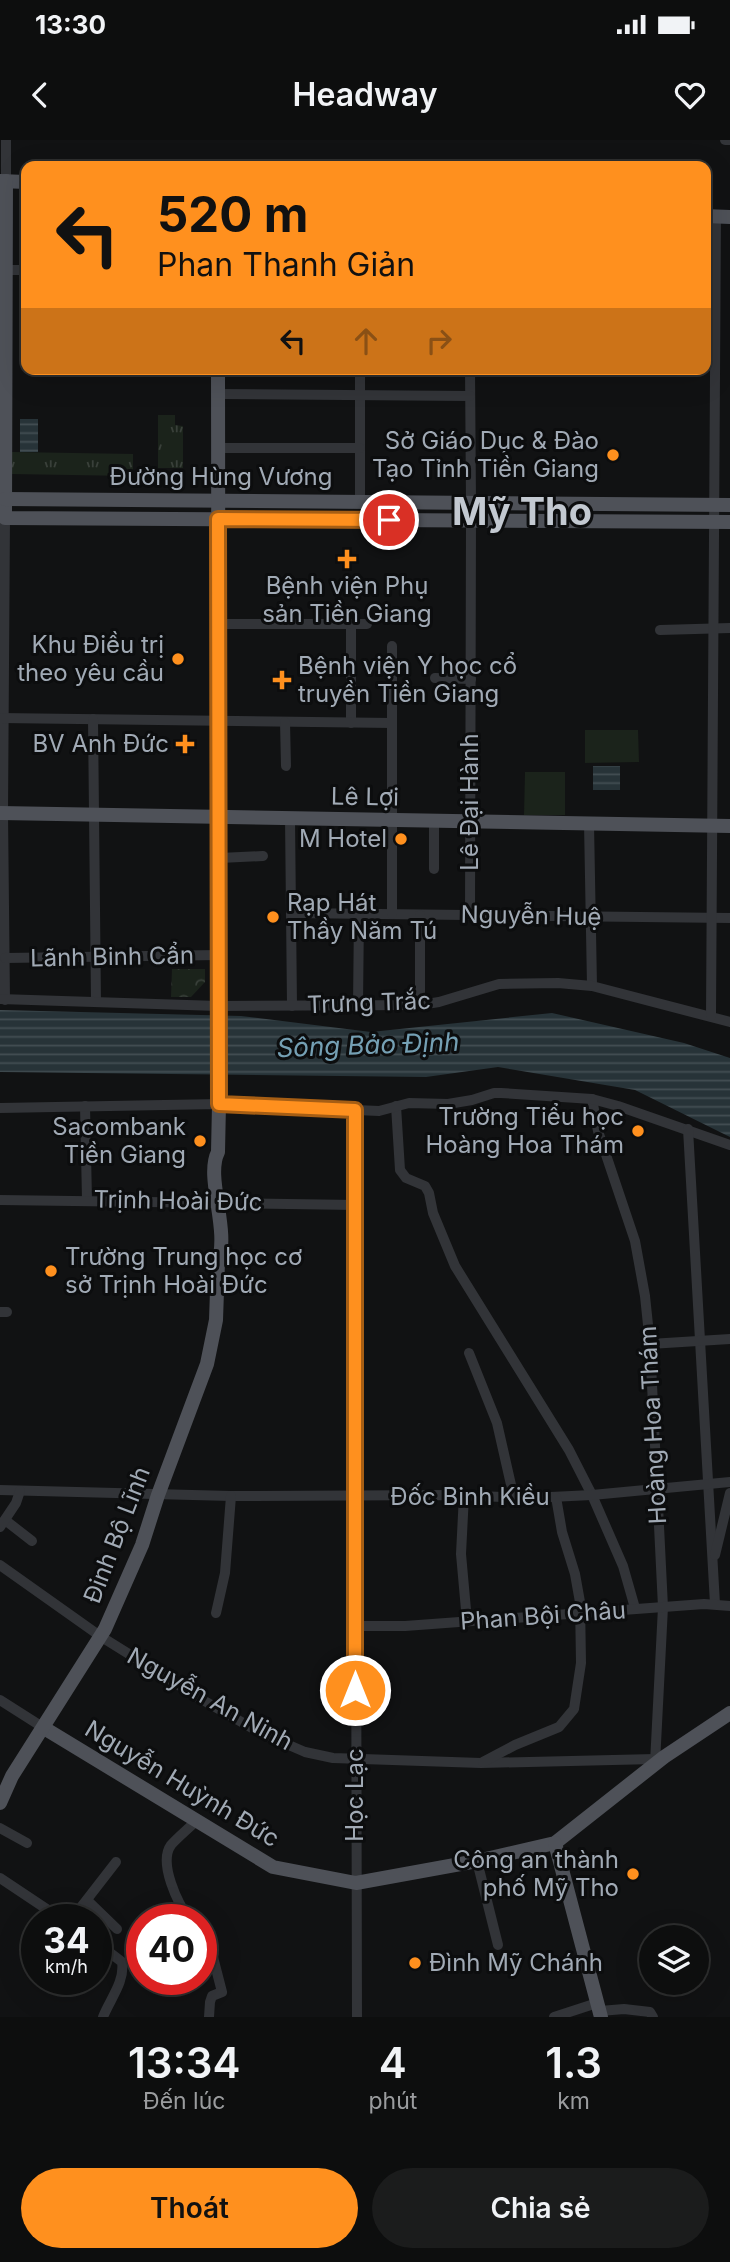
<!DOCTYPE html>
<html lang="vi">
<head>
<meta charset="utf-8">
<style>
  :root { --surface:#0d0e0e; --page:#1b1c1c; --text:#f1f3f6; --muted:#9a9c9e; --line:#2d2e2e; --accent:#ff901e }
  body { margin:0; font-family:Inter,sans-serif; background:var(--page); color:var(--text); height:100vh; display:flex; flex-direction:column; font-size:26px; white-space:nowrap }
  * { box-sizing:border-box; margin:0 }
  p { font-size:23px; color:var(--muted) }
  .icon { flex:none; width:38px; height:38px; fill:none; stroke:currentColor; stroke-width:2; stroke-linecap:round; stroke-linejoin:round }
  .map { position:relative; height:1877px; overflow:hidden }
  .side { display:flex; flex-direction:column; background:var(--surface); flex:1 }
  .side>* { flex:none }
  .banner { position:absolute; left:21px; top:21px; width:690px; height:214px; border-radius:14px; box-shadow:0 7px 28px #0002,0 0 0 2px var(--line); background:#ff901e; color:#111; overflow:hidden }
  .fabs { position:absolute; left:639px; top:1785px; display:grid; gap:14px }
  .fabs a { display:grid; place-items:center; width:70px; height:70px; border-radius:50%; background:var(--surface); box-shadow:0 7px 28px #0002,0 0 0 2px var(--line); font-size:35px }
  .speed { position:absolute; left:21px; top:1764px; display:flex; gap:14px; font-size:35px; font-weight:700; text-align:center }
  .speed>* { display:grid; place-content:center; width:91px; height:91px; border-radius:50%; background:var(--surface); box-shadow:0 7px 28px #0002,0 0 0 2px var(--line); line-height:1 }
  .speed small { font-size:18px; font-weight:400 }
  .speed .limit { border:10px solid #d22; background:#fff; color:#111 }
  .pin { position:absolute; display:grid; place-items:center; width:60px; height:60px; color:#fff; margin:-30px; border:4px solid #fff; border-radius:50%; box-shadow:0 2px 7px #0007 }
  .me { position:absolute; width:77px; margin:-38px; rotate:0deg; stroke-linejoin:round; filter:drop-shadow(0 0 5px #0008) }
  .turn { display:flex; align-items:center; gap:24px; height:147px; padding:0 21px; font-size:32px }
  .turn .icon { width:91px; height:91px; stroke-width:2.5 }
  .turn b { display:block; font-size:49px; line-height:60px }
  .lanes { display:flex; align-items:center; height:66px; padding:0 21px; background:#0003; justify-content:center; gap:35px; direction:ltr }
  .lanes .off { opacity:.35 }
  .eta { display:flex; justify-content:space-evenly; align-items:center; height:119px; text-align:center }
  .eta b { font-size:42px; font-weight:600; line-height:49px }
  .primary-button { display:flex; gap:14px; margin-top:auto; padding:14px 21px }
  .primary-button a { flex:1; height:80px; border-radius:42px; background:var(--accent); color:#111; font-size:28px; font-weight:600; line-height:80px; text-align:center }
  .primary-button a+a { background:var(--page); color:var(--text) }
  .status { display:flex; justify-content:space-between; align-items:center; height:49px; padding:0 35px; background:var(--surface); direction:ltr }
  .status svg { height:19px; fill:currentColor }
  header { display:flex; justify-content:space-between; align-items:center; height:91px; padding:0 21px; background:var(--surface); font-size:32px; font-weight:600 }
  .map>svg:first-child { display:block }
  .grass { fill:url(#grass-tufts) }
  .park { fill:url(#park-crowns) }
  .pitch { fill:#1b231b }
  .water { fill:url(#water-rules) }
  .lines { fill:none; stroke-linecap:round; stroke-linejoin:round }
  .minor { stroke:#323438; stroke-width:10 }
  .major { stroke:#4e5158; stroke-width:14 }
  .route-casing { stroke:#a65e14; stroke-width:18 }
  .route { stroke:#ff901e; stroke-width:12 }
  .poi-dot { fill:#ff901e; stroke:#0c0d0e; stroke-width:2.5 }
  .labels { text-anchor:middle; stroke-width:6; stroke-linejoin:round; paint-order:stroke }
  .poi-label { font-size:24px; fill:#a1aab5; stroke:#0c0d0e; text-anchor:end }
  .street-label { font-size:24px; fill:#a1aab5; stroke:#0c0d0e }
  .water-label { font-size:26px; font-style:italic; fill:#75a0b4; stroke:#0c0d0e }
  .town-label { font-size:38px; font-weight:bold; fill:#c3c9d1; stroke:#0c0d0e }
</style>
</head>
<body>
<div class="status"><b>13:30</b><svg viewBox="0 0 49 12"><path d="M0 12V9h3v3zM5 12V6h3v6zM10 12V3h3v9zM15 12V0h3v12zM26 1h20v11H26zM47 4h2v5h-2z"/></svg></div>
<header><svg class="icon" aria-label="back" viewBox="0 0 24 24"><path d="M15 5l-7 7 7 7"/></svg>Headway<svg class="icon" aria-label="heart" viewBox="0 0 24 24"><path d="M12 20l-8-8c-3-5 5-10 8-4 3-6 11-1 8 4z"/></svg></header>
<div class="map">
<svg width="730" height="1877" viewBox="0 0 730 1877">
  <defs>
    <pattern id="grass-tufts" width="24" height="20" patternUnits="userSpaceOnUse" patternTransform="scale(1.75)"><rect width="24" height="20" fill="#1b231b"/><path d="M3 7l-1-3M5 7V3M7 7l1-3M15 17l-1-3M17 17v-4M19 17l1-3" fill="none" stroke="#39403a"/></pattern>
    <pattern id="park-crowns" width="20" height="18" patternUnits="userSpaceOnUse" patternTransform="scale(1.75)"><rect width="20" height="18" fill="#1b231b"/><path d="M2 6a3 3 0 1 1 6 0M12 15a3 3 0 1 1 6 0" fill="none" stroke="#39403a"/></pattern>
    <pattern id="water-rules" width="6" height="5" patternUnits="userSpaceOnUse" patternTransform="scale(1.75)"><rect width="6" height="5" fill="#273338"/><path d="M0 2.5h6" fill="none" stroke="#434e53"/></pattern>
  </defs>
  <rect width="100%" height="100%" fill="#111213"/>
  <g class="grass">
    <polygon points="158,275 175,275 175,285 183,286 183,328 158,328"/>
    <polygon points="12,312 133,314 133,336 12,334"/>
  </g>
  <polygon class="park" points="172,829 205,829 205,842 191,857 171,857"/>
  <g class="pitch">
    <polygon points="585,590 638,590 639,622 585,623"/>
    <polygon points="525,632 565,632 565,675 524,675"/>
  </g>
  <g class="water">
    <rect x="20" y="279" width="18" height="33"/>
    <rect x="593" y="626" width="27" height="24"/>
    <polygon points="0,870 241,876 371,892 552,873 684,903 730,918 730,997 635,950 498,927 426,937 0,932"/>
  </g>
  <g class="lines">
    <g class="minor">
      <polyline points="6,0 6,41"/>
      <polyline points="725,0 730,0"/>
      <polyline points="6,130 26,130"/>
      <polyline points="360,229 360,361"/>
      <polyline points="470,229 471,363"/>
      <polyline points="218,254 470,256"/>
      <polyline points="219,308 360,308"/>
      <polyline points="5,378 3,673 5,860"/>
      <polyline points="219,484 351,484 351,583"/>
      <polyline points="351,484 367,484"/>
      <polyline points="660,490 730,488"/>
      <polyline points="435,538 471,539"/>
      <polyline points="0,578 392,583"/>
      <polyline points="93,579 96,862"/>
      <polyline points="285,582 286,626"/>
      <polyline points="290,678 292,866"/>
      <polyline points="589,683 592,846"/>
      <polyline points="220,718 263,716"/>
      <polyline points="434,729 434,681"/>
      <polyline points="291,773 730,778"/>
      <polyline points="392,774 392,506"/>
      <polyline points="420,775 420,865"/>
      <polyline points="470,775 471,380"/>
      <polyline points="5,818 219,815"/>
      <polyline points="0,859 218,866 420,865 439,862 499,844 558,843 592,846 730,882"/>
      <polyline points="358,865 359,774"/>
      <polyline points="711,876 716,77"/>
      <polyline points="592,959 598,991 635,1101 645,1156 650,1204 663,1467 655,1623"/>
      <polyline points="85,966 87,1060"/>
      <polyline points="396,966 400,1030 406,1038 425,1046 429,1053 433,1073 455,1126 569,1310 592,1355 623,1426 635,1468"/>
      <polyline points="0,968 219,964 379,971 409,963 448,964 472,960 494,953 501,953 592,959 618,966 730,1005"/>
      <polyline points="355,970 357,1877"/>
      <polyline points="688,989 715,1464"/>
      <polyline points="0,1060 356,1065"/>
      <polyline points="0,1172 7,1172"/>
      <polyline points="650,1204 730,1199"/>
      <polyline points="469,1213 497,1283 514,1358"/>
      <polyline points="0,1350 231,1356 449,1355 530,1358 592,1355 730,1342"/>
      <polyline points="464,1355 461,1414 467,1481"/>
      <polyline points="5,1380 32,1401"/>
      <polyline points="0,1387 16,1363 20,1351"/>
      <polyline points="715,1415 730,1353"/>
      <polyline points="0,1425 100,1496 201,1559 261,1593 305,1612 333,1618 481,1623 655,1619"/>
      <polyline points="216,1473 225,1433 231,1356"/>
      <polyline points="355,1486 405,1486 704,1464 730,1466"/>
      <polyline points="0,1560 44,1588"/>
      <polyline points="483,1622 515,1605 559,1587 574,1569 581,1523 580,1462 575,1434 562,1392 556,1357"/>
      <polyline points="0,1688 27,1703"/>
      <polyline points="477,1721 498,1805"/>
      <polyline points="0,1738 63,1780"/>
      <polyline points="87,1760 117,1789"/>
      <polyline points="71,1780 116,1722"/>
      <path d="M 190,1780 C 178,1764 158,1723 171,1705 C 178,1697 188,1689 196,1681"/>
      <polyline points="201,1792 213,1817 222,1852 212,1856 210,1862 209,1877"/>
      <path d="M 96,1802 L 122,1822 C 125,1842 110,1859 103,1877"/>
      <polyline points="600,1871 624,1869 650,1872 653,1877"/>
      <polyline points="554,1877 597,1863"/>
    </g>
    <g class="major">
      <polyline points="0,41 26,42"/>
      <polyline points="6,41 5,378 730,382"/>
      <polyline points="705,76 730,77"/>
      <polyline points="5,359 730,365"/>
      <polyline points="0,673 730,686"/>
      <polyline points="44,1588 273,1727 356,1743 477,1721 555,1703 664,1617 730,1573"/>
      <path d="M 0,1663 L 12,1636 L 105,1489 L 142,1405 L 158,1355 L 207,1224 L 216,1180 L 218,1122 C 230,1090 205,1037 218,1012 L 219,964 L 218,229"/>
      <polyline points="555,1703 601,1877"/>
    </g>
  </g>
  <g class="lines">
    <defs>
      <polyline id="route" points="355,1550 355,970 219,964 218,379 389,380"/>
    </defs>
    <use href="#route" class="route-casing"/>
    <use href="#route" class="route"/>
  </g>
  <g class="poi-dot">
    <circle cx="613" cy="315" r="7"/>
    <path d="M343.5 408.5h7v7h7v7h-7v7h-7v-7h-7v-7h7z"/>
    <circle cx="178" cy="519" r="7"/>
    <path d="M278.5 529.5h7v7h7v7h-7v7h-7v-7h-7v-7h7z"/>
    <path d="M181.5 593.5h7v7h7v7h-7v7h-7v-7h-7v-7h7z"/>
    <circle cx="401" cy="699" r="7"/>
    <circle cx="273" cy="777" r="7"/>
    <circle cx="638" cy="991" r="7"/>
    <circle cx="200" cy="1001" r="7"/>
    <circle cx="51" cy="1131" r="7"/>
    <circle cx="633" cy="1734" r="7"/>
    <circle cx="415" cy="1823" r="7"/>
  </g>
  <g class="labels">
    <g class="poi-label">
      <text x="599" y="309">Sở Giáo Dục &amp; Đào<tspan x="599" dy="28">Tạo Tỉnh Tiền Giang</tspan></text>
      <text x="347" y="454" text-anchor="middle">Bệnh viện Phụ<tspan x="347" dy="28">sản Tiền Giang</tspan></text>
      <text x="164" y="513">Khu Điều trị<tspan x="164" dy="28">theo yêu cầu</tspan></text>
      <text x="298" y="534" text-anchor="start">Bệnh viện Y học cổ<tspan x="298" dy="28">truyền Tiền Giang</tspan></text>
      <text x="169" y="612">BV Anh Đức</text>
      <text x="387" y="707">M Hotel</text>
      <text x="287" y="771" text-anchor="start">Rạp Hát<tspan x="287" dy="28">Thầy Năm Tú</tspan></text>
      <text x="624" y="985">Trường Tiểu học<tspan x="624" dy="28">Hoàng Hoa Thám</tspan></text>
      <text x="186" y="995">Sacombank<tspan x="186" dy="28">Tiền Giang</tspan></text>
      <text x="65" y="1125" text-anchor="start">Trường Trung học cơ<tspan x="65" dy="28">sở Trịnh Hoài Đức</tspan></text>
      <text x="619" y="1728">Công an thành<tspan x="619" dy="28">phố Mỹ Tho</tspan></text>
      <text x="429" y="1831" text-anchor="start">Đình Mỹ Chánh</text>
    </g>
    <g class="street-label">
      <text x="221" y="345">Đường Hùng Vương</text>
      <text transform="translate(365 657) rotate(1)" y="8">Lê Lợi</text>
      <text transform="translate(470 662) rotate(-90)" y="8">Lê Đại Hành</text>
      <text transform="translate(531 776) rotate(1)" y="8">Nguyễn Huệ</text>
      <text transform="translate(112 817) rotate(-1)" y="8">Lãnh Binh Cẩn</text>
      <text transform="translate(369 863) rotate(-2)" y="8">Trưng Trắc</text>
      <text transform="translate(178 1061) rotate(1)" y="8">Trịnh Hoài Đức</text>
      <text transform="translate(653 1285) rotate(-93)" y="8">Hoàng Hoa Thám</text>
      <text x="470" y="1365">Đốc Binh Kiều</text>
      <text transform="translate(117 1395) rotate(-69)" y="8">Đinh Bộ Lĩnh</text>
      <text transform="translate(543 1476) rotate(-4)" y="8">Phan Bội Châu</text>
      <text transform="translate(210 1559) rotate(29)" y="8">Nguyễn An Ninh</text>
      <text transform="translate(182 1644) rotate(31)" y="8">Nguyễn Huỳnh Đức</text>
      <text transform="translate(355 1655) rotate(-90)" y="8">Học Lạc</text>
    </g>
    <g class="water-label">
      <text transform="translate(368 905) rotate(-2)" y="9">Sông Bảo Định</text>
    </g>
    <g class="town-label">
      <text x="522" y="385">Mỹ Tho</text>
    </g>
  </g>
</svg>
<div class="fabs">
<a><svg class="icon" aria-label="layers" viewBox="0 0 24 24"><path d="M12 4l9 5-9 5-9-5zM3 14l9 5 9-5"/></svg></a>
</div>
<div class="speed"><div>34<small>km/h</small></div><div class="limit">40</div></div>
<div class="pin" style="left:389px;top:380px;background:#d93025"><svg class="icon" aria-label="arrive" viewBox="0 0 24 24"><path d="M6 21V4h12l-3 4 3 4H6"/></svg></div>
<svg class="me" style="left:355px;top:1550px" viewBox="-20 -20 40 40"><circle r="17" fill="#ff901e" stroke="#fff" stroke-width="3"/><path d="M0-11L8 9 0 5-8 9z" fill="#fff"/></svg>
<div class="banner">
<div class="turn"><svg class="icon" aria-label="left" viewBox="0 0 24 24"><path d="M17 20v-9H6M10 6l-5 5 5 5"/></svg><div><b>520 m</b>Phan Thanh Giản</div></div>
<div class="lanes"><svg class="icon" aria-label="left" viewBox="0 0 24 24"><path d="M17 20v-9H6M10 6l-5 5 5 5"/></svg><svg class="icon off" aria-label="ahead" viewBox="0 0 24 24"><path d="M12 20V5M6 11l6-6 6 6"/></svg><svg class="icon off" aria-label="right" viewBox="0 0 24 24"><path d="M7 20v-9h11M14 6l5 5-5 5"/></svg></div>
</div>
</div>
<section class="side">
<div class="eta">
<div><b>13:34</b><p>Đến lúc</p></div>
<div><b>4</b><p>phút</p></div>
<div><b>1.3</b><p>km</p></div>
</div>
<div class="primary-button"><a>Thoát</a><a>Chia sẻ</a></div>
</section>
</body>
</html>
